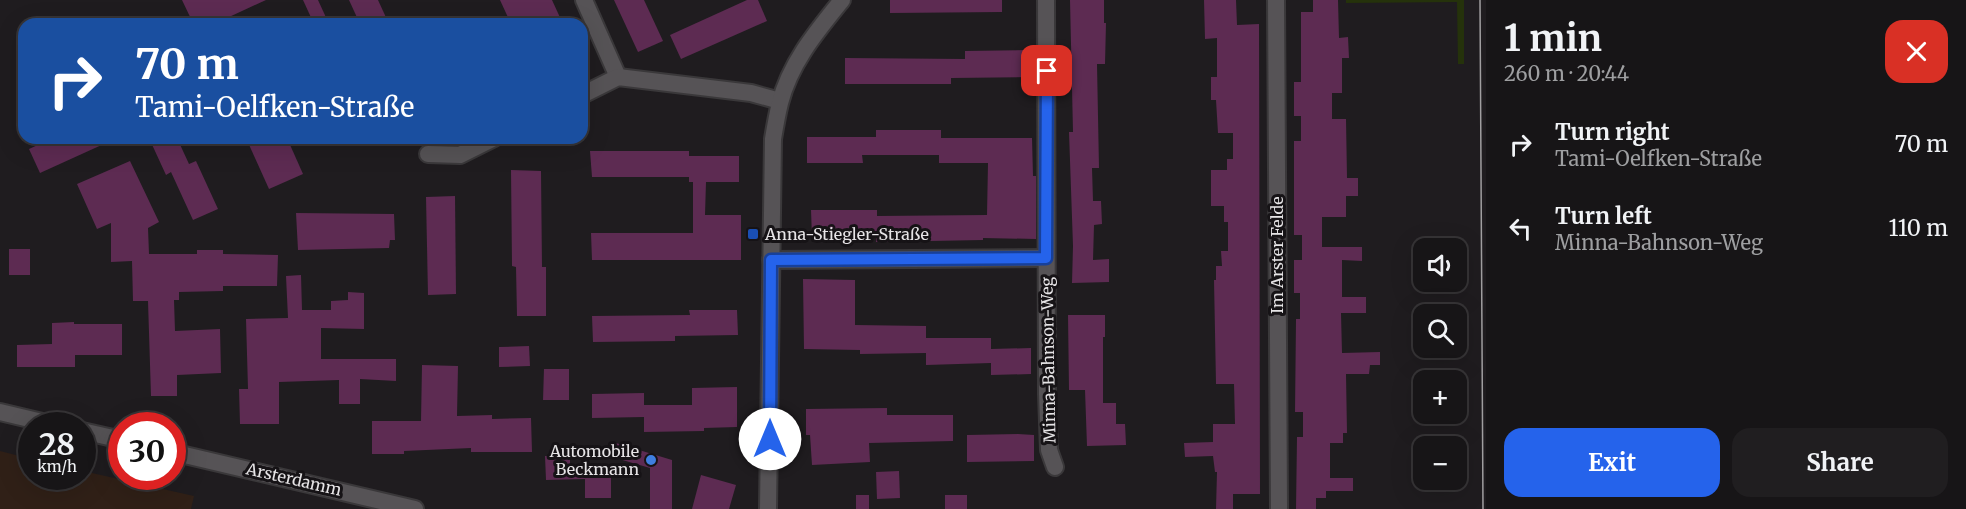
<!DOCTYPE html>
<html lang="en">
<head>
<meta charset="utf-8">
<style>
  :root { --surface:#171517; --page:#201e20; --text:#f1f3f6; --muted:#9e9fa1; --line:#363436; --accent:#2563eb }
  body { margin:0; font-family:Merriweather,serif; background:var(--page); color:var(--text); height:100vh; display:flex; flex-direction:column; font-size:22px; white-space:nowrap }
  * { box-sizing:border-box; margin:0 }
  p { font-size:20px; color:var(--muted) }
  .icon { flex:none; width:33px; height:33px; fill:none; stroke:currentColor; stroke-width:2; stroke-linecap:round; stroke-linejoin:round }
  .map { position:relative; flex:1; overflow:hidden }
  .side { display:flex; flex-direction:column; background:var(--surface); width:480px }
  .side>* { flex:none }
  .guide { position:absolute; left:18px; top:18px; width:570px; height:126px; border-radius:18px; box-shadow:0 6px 24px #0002,0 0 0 2px var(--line); background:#1a4fa0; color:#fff; overflow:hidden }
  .tools { position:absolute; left:1413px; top:238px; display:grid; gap:12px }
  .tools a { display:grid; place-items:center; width:54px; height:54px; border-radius:12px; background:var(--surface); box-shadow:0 6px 24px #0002,0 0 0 2px var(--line); font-size:30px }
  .speed { position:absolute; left:18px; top:412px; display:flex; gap:12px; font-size:30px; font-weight:700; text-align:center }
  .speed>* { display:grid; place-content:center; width:78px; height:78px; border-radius:50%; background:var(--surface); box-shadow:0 6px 24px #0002,0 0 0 2px var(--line); line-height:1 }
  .speed small { font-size:15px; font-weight:400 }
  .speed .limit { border:9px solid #d22; background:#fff; color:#111 }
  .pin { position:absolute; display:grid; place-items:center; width:51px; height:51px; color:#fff; margin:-26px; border-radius:12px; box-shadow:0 3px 9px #0006 }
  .me { position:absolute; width:66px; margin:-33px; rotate:0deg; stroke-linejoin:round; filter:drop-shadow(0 0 4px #0008) }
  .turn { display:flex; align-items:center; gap:21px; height:126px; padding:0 18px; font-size:27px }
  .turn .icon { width:78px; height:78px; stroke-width:2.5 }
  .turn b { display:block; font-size:42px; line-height:51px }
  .round { display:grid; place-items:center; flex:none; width:63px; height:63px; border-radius:18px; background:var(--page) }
  .headline { display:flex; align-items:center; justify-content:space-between; height:102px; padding:0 18px }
  h1 { font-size:36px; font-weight:700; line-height:45px }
  .cta { display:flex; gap:12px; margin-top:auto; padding:12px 18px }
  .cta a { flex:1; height:69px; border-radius:18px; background:var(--accent); color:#fff; font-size:24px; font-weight:700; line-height:69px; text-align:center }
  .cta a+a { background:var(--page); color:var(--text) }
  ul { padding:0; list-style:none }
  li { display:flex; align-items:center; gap:18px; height:84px; padding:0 18px }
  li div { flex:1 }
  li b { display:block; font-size:22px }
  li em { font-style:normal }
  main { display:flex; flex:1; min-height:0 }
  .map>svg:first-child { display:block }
  .industrial { fill:#302017 }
  .green { fill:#25320b }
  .building { fill:#5d2b52 }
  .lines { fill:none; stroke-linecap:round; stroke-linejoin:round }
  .minor-casing { stroke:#3a383a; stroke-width:20 }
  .tertiary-casing { stroke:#3a383a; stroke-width:20 }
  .minor { stroke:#565356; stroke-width:16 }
  .tertiary { stroke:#565356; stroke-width:16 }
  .tram { stroke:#a19fa1; stroke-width:1.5 }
  .route-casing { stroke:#184099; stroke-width:15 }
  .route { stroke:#2563eb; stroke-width:10 }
  .transit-dot { fill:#1a4fb4; stroke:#161316; stroke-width:2 }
  .shop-dot { fill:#3f7fe0; stroke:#161316; stroke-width:2 }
  .labels { text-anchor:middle; stroke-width:6; stroke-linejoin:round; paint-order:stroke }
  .poi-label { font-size:16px; fill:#e6e4e6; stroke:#161316; text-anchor:start }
  .street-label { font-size:16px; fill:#e6e4e6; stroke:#161316 }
</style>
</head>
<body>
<main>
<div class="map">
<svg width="1486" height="509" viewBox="0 0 1486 509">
  <rect width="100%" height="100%" fill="#1f1c1f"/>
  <polygon class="industrial" points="0,451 31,459 32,477 82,477 83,471 194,496 191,509 0,509"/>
  <polygon class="green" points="1346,0 1464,0 1464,64 1458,64 1457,2 1346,3"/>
  <g class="building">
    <polygon points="182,0 266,0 214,24 202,24 199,18 192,21"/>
    <polygon points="303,0 318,0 329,24 314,24"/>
    <polygon points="349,0 378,0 389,24 360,24"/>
    <polygon points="500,0 552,0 563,24 511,24"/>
    <polygon points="614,0 644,0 663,41 638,52"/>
    <polygon points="747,0 758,0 767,21 681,59 670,35"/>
    <polygon points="890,0 1002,0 1002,12 890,13"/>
    <polygon points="1070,0 1104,0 1104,23 1106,23 1105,64 1097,64 1099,168 1092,168 1093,201 1101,201 1102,224 1094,225 1093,260 1109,259 1109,282 1072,283 1073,246 1069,132 1073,132"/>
    <polygon points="1204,0 1236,0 1237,25 1259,24 1260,494 1233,494 1233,509 1216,509 1217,472 1215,472 1213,456 1185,457 1184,443 1213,442 1213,424 1235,424 1234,384 1216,384 1214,280 1216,280 1216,266 1222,266 1221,251 1228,251 1228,222 1224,222 1224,206 1211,206 1211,170 1227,170 1227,159 1233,159 1233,133 1218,133 1216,100 1211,100 1211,77 1217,77 1217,38 1205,39"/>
    <polygon points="1313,0 1338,0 1339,38 1348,37 1349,58 1342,58 1342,93 1332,93 1332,119 1346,119 1347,178 1358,178 1358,196 1346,196 1346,217 1322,217 1322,247 1362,247 1362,261 1342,260 1342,297 1366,297 1366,313 1341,313 1342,353 1380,352 1380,365 1370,365 1369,374 1346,374 1347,433 1343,433 1343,443 1330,443 1330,478 1353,478 1353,491 1326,491 1326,498 1316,498 1316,509 1296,509 1297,437 1303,437 1303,412 1295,412 1296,319 1300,319 1300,293 1294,293 1294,260 1302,260 1302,235 1294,235 1294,141 1301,141 1301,116 1294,116 1294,82 1301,82 1301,12 1313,12"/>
    <polygon points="1031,50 1031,77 951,78 951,84 845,84 845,58 965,59 965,51"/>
    <polygon points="876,130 941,130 941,138 1032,138 1033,176 1036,176 1036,239 983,238 983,240 876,242 876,236 812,237 811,210 877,210 877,216 987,215 988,163 939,163 939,155 862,155 863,163 807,163 807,137 876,137"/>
    <polygon points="53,138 117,138 40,173 29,149"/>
    <polygon points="149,138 177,138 189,164 196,161 218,209 193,220 171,172 166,175"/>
    <polygon points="246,138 287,138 303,174 269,189"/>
    <polygon points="590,151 689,151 689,156 739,156 739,182 706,182 705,215 741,215 741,260 592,260 591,233 693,233 693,182 689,182 689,177 592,177"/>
    <polygon points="130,161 159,222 148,228 149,254 197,254 197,250 223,250 223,254 278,255 277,286 223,286 223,291 179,292 179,300 174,300 175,331 220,329 221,373 177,375 177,396 151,396 148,301 133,301 132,261 111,262 111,223 97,229 77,184"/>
    <polygon points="511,170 541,171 542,267 546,267 546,316 517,316 516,267 512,266"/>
    <polygon points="455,196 456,294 428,295 426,197"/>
    <polygon points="296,213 394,214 395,240 390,240 389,248 298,250"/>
    <rect x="9" y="249" width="21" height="26"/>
    <polygon points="301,275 302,310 331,310 331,301 348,300 348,292 364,293 364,329 321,328 321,359 396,359 396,381 360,379 360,404 339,404 339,380 279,382 279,424 240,424 239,389 248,389 246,319 288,318 286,276"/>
    <polygon points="803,279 855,280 855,325 926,326 926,338 991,338 991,349 1031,348 1031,374 991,375 991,363 926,365 926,353 860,354 860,350 804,349"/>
    <polygon points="689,310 737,310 738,335 675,336 675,341 593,342 592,316 690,315"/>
    <polygon points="1068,315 1105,315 1105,337 1103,337 1103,403 1116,403 1116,424 1125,424 1126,445 1087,446 1085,390 1069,390"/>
    <polygon points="74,322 74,324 122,324 122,355 75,355 75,367 17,367 17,345 52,344 52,323"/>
    <polygon points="529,346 530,366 499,367 499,347"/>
    <polygon points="422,365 458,366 457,416 492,415 492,419 531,418 532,452 471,452 471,448 404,451 404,454 372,454 372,421 421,421"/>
    <polygon points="544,369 569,369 569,400 543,400"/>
    <polygon points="737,387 737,427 704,428 704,431 644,432 644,417 592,418 592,394 644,393 644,405 692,405 692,388"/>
    <polygon points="887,408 887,415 953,415 953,441 869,443 870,462 812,465 810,435 806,435 806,409"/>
    <polygon points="1018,434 1034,435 1034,461 967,462 967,435"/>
    <polygon points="616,443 672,460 672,509 650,509 650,468 612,457"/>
    <polygon points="545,456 570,456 570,466 611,466 611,498 585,498 585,479 546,480"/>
    <polygon points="899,471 900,498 877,499 876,472"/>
    <polygon points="701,475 736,485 729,509 692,509"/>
    <rect x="856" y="495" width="13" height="14"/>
    <rect x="945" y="495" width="22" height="14"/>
  </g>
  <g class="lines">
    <defs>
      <g id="minor">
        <polyline points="584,0 618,77"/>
        <polyline points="1046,0 1047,394 1049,450 1055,467"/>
        <polyline points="1276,0 1279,509"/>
        <polyline points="582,95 618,77 751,93 780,101"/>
        <polyline points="428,154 460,155 494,138"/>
        <polyline points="771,260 1046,258"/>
        <path d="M 768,509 L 773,139 C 775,127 777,115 780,103 C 790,63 817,31 842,0"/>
      </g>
      <g id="tertiary">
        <polyline points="0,412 59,426"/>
        <polyline points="82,431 122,440"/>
        <polyline points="172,452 415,509"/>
      </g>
    </defs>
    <use href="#minor" class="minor-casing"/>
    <use href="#tertiary" class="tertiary-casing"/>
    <use href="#minor" class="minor"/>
    <use href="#tertiary" class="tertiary"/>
    <polyline class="tram" points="1480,0 1483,509"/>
  </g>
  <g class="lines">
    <defs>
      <polyline id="route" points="770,439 771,260 1046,258 1047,71"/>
    </defs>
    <use href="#route" class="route-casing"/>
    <use href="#route" class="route"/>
  </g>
  <rect class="transit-dot" x="747" y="228" width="12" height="12" rx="3"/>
  <circle class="shop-dot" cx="651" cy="460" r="6"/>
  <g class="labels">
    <g class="poi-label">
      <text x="765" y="240">Anna-Stiegler-Straße</text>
      <text x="639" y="457" text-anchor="end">Automobile<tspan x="639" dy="18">Beckmann</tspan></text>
    </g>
    <g class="street-label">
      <text transform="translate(1277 255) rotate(-90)" y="6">Im Arster Felde</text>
      <text transform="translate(1048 360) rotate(-91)" y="6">Minna-Bahnson-Weg</text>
      <text transform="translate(294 479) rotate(13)" y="6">Arsterdamm</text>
    </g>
  </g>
</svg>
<div class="tools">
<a><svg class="icon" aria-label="sound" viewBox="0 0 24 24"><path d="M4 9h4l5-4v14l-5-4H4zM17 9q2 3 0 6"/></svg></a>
<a><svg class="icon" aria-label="search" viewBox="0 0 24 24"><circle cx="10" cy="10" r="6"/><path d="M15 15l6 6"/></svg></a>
<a>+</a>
<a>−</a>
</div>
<div class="speed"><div>28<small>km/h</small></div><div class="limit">30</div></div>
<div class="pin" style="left:1047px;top:71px;background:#d93025"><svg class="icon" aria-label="arrive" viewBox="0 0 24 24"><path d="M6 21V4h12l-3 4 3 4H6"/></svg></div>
<svg class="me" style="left:770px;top:439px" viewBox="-20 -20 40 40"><circle r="19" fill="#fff"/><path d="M0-13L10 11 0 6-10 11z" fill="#2563eb"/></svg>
<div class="guide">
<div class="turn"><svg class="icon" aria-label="right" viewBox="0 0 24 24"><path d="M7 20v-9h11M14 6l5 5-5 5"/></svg><div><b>70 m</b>Tami-Oelfken-Straße</div></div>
</div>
</div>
<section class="side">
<div class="headline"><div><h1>1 min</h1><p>260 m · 20:44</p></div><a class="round" style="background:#d93025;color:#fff"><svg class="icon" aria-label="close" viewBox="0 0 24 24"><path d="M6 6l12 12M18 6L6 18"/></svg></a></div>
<ul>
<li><svg class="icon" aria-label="right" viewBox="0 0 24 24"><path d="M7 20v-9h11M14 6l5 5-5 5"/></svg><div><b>Turn right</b><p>Tami-Oelfken-Straße</p></div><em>70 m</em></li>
<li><svg class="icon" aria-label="left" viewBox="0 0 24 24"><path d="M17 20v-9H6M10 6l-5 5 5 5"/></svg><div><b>Turn left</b><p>Minna-Bahnson-Weg</p></div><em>110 m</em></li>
</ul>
<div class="cta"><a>Exit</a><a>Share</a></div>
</section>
</main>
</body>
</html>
